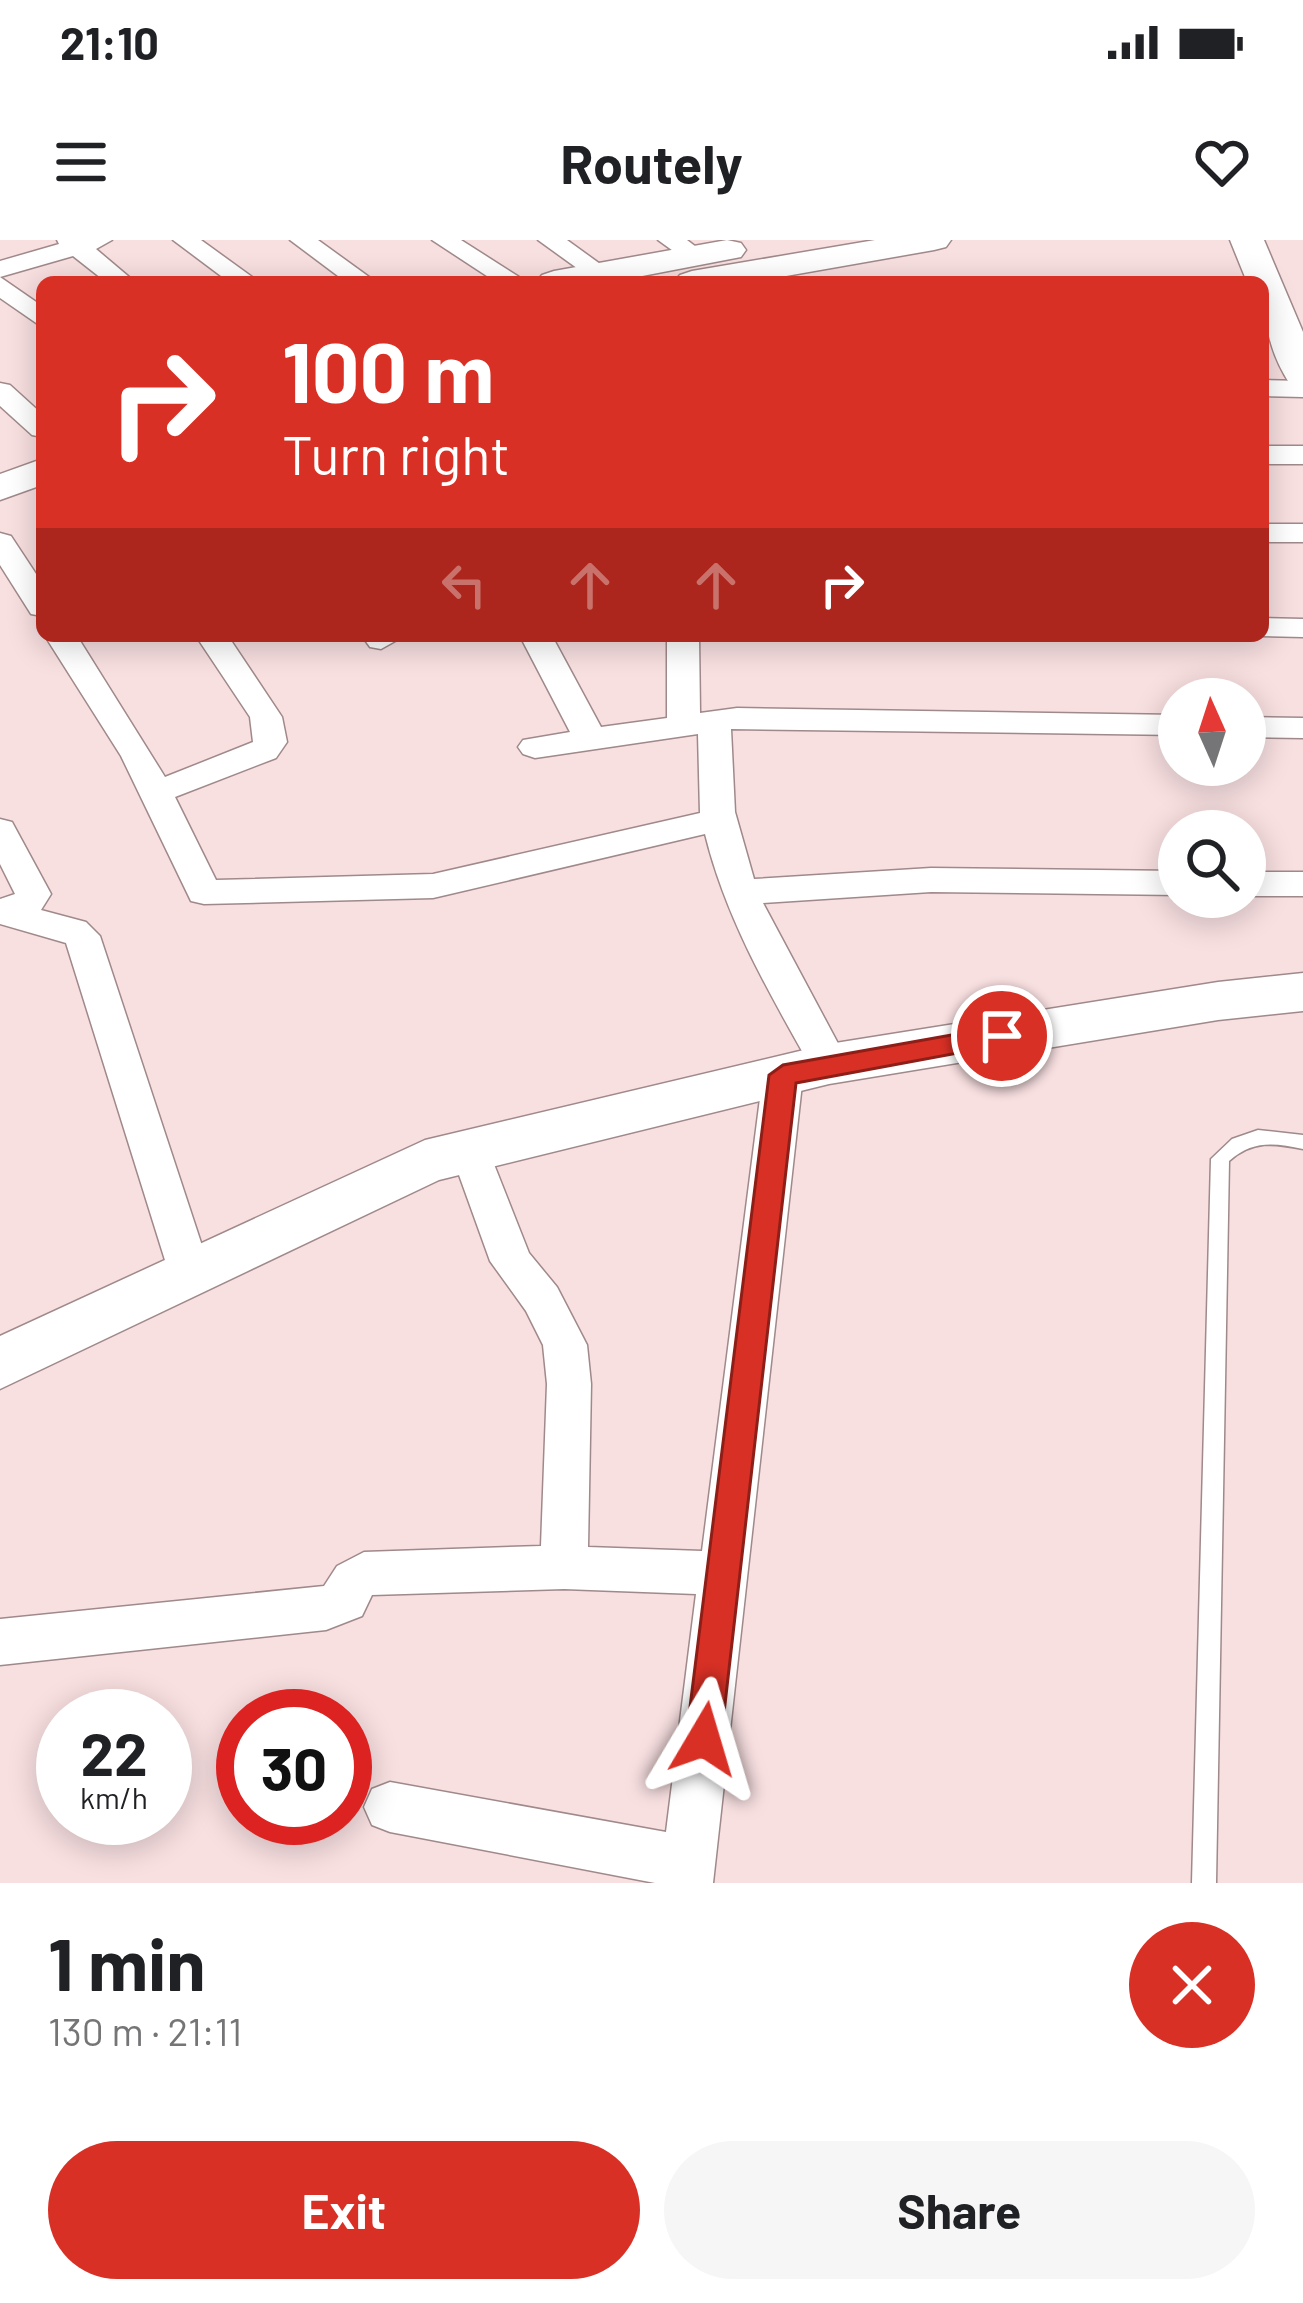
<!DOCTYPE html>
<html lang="en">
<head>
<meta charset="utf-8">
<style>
  :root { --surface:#fff; --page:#f6f6f6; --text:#202124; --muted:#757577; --accent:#d93025 }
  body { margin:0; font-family:Barlow,sans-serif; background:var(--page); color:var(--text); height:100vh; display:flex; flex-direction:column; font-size:45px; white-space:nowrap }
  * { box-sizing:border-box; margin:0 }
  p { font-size:39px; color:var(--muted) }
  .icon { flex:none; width:66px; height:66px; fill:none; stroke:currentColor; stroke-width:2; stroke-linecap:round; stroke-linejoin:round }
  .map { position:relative; height:1643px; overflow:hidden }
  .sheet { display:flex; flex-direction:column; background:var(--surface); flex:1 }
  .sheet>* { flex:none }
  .top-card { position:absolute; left:36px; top:36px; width:1233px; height:366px; border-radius:18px; box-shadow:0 6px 30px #0003; background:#d93025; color:#fff; overflow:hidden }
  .needle { width:78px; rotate:357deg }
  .controls { position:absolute; left:1158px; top:438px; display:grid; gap:24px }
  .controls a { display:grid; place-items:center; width:108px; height:108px; border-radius:50%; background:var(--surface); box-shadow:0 6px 30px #0003; font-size:60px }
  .speed { position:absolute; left:36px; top:1449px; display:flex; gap:24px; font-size:60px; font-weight:700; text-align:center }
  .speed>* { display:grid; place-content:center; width:156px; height:156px; border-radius:50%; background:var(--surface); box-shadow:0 6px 30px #0003; line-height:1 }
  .speed small { font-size:30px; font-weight:400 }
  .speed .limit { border:18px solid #d22; background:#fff; color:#111 }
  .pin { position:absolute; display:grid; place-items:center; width:102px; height:102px; color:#fff; margin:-51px; border:6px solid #fff; border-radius:50%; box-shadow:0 3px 12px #0007 }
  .me { position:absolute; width:132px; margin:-66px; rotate:7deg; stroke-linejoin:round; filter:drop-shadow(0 0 9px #0008) }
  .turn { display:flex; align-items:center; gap:42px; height:252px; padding:0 48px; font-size:54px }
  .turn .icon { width:156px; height:156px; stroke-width:2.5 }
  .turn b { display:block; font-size:84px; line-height:102px }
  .lanes { display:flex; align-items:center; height:114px; padding:0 48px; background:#0003; justify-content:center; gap:60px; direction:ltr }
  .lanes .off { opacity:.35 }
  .round { display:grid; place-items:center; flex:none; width:126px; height:126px; border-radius:63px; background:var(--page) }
  .summary { display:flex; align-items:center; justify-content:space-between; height:204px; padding:0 48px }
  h1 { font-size:72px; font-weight:700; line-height:90px }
  .action { display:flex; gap:24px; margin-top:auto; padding:24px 48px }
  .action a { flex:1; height:138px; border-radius:72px; background:var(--accent); color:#fff; font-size:48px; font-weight:700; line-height:138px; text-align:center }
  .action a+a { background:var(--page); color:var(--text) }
  .status { display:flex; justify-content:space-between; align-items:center; height:84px; padding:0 60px; background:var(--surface); direction:ltr }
  .status svg { height:33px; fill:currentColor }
  header { display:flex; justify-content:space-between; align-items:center; height:156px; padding:0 48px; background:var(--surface); font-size:54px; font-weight:700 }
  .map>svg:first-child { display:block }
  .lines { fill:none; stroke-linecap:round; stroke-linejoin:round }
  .lane-casing { stroke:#a0898a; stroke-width:3 }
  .street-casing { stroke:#a0898a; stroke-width:3 }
  .secondary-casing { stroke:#a0898a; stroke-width:3 }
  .lane { fill:#fff; fill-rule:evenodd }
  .street { fill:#fff; fill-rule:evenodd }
  .secondary { fill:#fff; fill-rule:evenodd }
  .route { fill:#d93025; stroke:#8d1f18; stroke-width:3 }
</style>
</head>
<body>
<div class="status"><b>21:10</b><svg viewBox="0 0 49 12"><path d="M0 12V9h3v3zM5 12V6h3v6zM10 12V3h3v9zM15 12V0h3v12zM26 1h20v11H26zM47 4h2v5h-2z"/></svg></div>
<header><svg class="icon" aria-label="menu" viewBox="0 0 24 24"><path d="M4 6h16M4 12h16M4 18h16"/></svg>Routely<svg class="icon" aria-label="heart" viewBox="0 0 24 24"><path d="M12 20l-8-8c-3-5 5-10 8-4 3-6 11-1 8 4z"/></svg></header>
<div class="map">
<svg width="1303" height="1643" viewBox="0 0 1303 1643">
  <rect width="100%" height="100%" fill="#f8dfe0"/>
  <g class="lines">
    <defs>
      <path id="lane" d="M 1258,890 L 1303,895 L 1303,909 C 1274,903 1253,900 1229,921 L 1216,1643 L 1192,1643 L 1211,919 L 1232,899 Z"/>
      <g id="street">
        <polygon points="57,0 112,0 96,9 135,42 106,42 73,16 0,37 0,21 59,4"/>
        <polygon points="173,0 201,0 259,42 229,42"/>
        <polygon points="290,0 318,0 376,42 346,42"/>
        <polygon points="432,0 461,0 527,42 496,42"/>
        <polygon points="538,0 567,0 614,34 601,42 592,39"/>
        <polygon points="658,0 687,0 708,16 705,21 687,21"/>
        <polygon points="0,37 42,66 42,87 0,58"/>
        <polygon points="1263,140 1303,141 1303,157 1263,156"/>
        <polygon points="0,143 10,145 42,174 42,197 32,195 0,166"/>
        <rect x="1263" y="206" width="40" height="18"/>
        <rect x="1263" y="284" width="40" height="18"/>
        <polygon points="0,293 11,296 42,343 42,376 31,374 0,325"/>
        <polygon points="1263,378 1303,379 1303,397 1261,396"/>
        <path d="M 45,396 L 77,396 L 165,537 L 253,502 L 250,477 L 196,396 L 228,396 L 282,477 L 287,502 L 276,518 L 175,557 L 216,640 L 433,634 L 700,573 L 698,494 L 535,518 L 523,514 L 518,507 L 523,500 L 570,492 L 520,396 L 552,396 L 601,487 L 667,478 L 667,396 L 699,396 L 700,473 L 737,468 L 1179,475 L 1179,495 L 731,489 L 735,572 L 754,639 L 931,628 L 1179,631 L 1179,655 L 931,652 L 763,663 L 849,824 L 843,834 L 829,838 L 815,834 C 772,758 726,680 705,594 L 433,658 L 204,664 L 191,661 L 121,516 Z"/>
        <polygon points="362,396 394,396 397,400 381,409 370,407"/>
        <polygon points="1245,477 1303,478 1303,498 1245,497"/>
        <polygon points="0,579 12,582 51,654 41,670 86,682 100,696 211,1033 205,1045 190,1050 175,1045 169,1033 66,703 0,684 0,659 15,654 0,624"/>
        <rect x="1245" y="632" width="58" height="24"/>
        <polygon points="783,821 797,825 803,835 713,1643 655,1643 390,1592 372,1585 364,1567 372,1549 390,1542 666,1592 696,1354 564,1349 372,1355 362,1376 326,1390 0,1425 0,1379 324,1346 337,1326 364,1312 541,1306 547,1144 543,1105 526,1071 490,1021 450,910 456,899 470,895 484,899 529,1013 557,1047 587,1105 591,1144 588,1307 702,1311 763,835 769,825"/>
      </g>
      <g id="secondary">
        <polygon points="727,0 741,3 746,10 741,17 611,42 536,42 542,35 554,31"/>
        <polygon points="875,0 951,0 946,7 934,10 752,42 674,42 680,35 692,31"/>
        <path d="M 1230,0 L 1264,0 L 1303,92 L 1303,147 L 1290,144 C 1269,112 1263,79 1263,42 L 1247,42 Z"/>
        <polygon points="42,219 42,245 0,260 0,234"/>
        <polygon points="1303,733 1303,771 1218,780 829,844 439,940 0,1149 0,1096 425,900 829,804 1218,742"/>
      </g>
    </defs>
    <use href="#lane" class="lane-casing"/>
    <use href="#street" class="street-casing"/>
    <use href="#secondary" class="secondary-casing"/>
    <use href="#lane" class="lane"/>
    <use href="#street" class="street"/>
    <use href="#secondary" class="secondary"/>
  </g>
  <polygon class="route" points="1002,786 1012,789 1015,796 1012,803 796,843 721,1499 716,1511 704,1516 691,1511 686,1499 769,835 783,825"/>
</svg>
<div class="controls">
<a><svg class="needle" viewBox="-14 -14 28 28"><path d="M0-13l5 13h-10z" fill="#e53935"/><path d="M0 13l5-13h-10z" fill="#757577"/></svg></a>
<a><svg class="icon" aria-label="search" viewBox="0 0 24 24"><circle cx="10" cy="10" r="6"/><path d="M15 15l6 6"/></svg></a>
</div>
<div class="speed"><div>22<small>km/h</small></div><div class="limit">30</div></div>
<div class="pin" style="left:1002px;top:796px;background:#d93025"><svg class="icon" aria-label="arrive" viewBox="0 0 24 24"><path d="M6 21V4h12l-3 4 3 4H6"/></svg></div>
<svg class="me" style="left:704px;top:1499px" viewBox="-20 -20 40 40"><path d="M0-17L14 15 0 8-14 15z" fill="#d93025" stroke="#fff" stroke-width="4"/></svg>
<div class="top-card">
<div class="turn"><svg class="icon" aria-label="right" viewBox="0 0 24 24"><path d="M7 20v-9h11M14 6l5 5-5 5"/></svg><div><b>100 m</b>Turn right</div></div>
<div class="lanes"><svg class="icon off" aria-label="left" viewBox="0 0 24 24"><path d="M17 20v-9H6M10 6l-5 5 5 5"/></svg><svg class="icon off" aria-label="ahead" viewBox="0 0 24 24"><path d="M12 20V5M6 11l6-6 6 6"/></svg><svg class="icon off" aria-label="ahead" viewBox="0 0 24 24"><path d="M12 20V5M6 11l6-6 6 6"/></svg><svg class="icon" aria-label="right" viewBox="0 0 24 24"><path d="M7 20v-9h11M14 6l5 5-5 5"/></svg></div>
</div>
</div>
<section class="sheet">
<div class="summary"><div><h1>1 min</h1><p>130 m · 21:11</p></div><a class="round" style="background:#d93025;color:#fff"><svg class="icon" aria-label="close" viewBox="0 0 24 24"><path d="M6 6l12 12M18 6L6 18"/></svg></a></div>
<div class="action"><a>Exit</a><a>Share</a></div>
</section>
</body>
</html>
